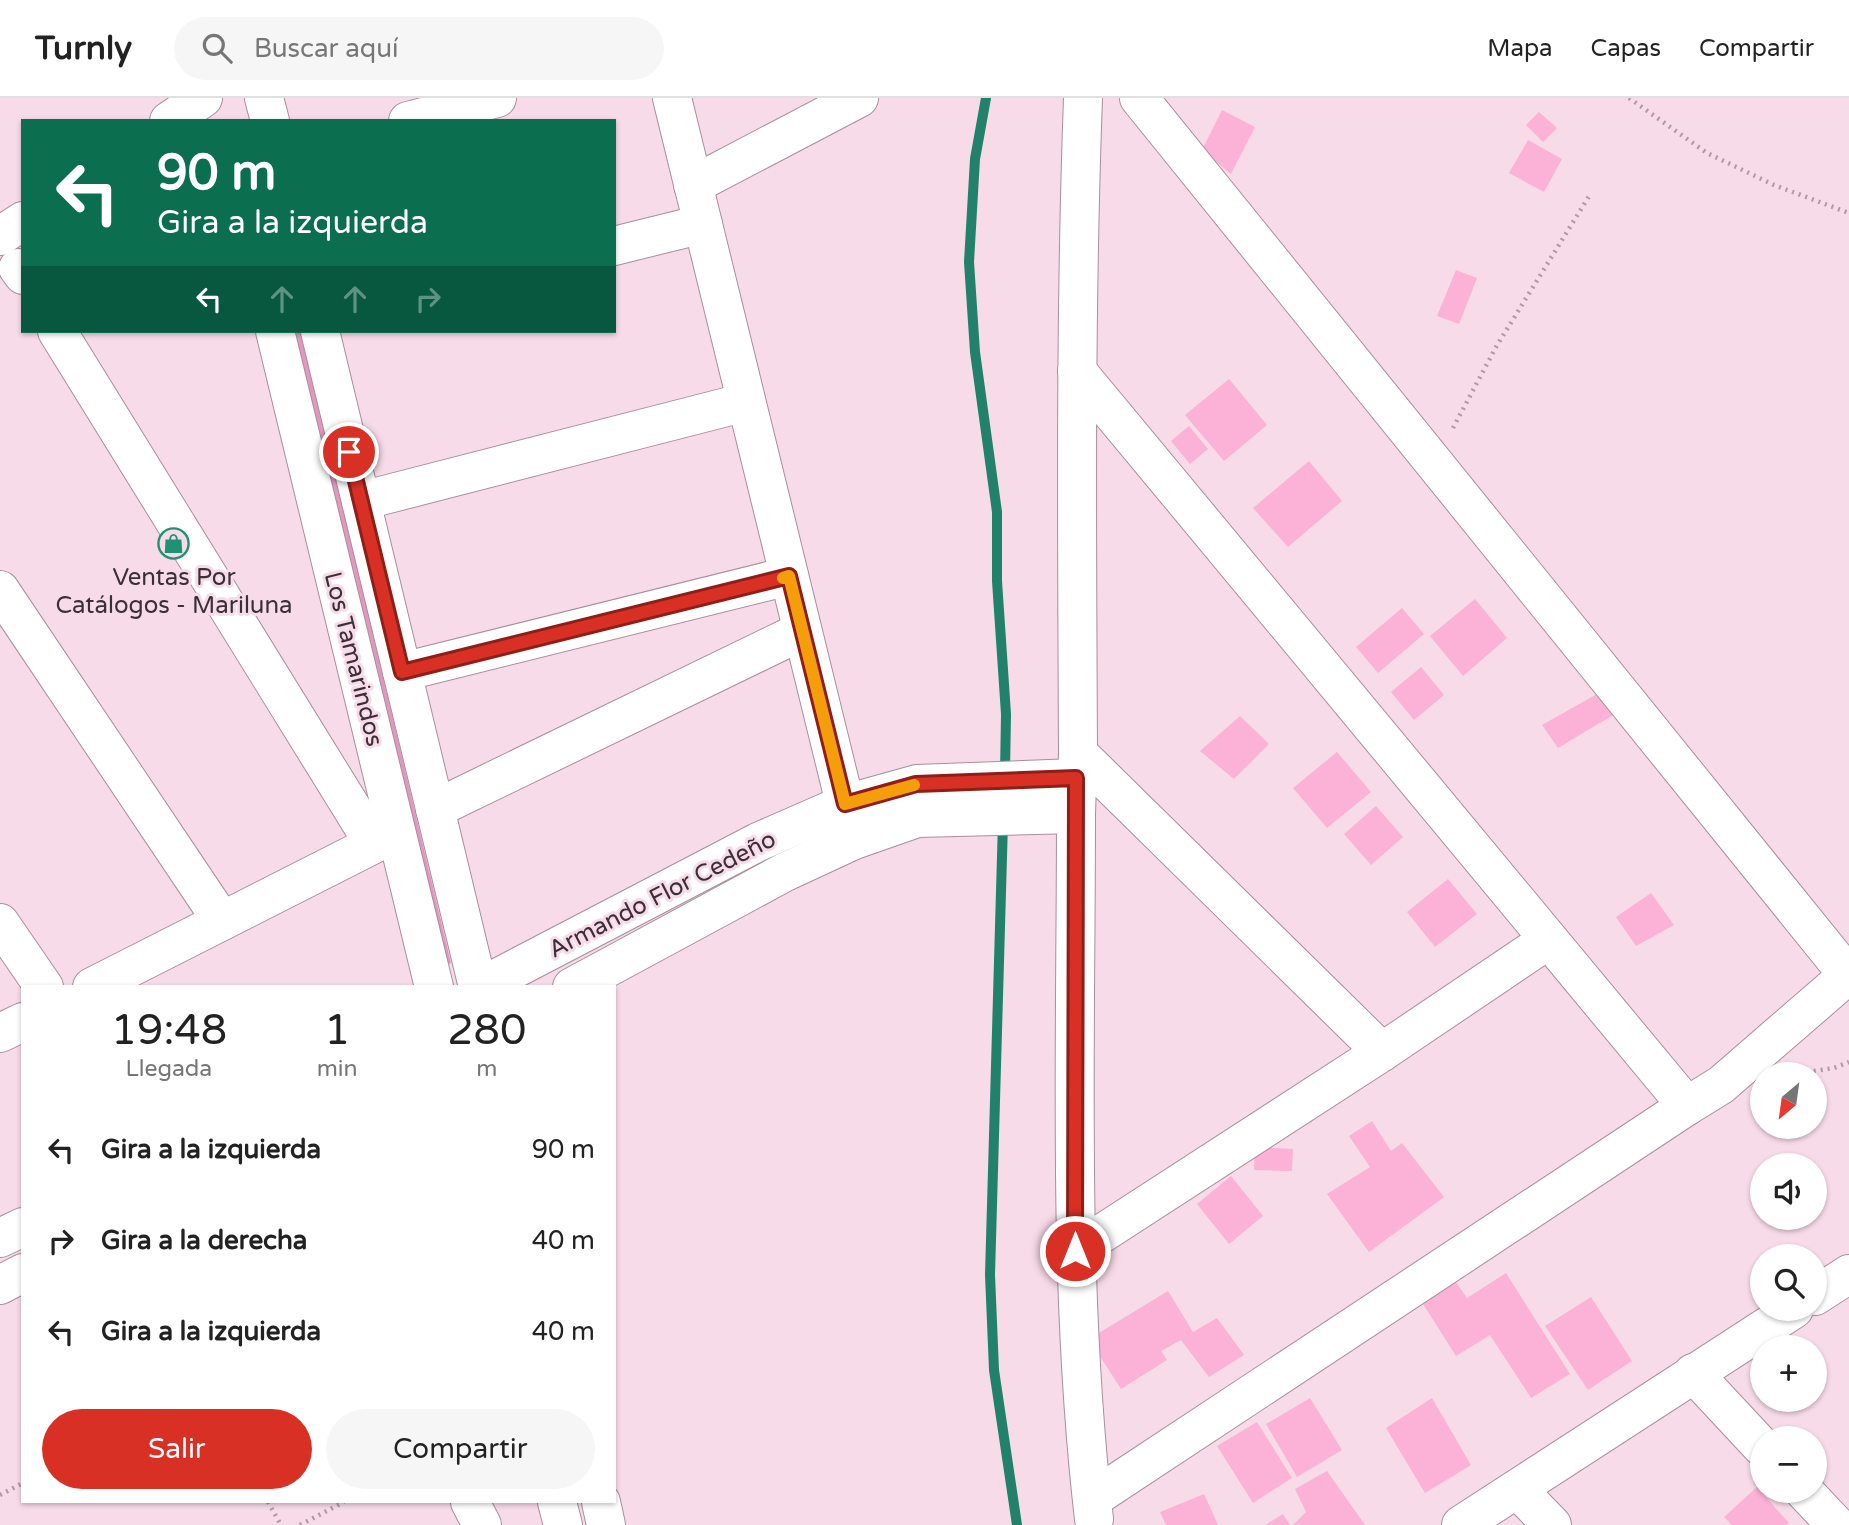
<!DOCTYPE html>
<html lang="es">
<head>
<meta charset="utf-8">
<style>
  :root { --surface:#fff; --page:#f6f6f6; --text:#222; --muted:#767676; --line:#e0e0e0; --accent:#d93025 }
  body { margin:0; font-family:"Varela Round",sans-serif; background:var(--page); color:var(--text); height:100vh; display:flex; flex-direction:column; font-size:26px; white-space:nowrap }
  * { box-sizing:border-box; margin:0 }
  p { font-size:23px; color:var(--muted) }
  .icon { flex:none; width:38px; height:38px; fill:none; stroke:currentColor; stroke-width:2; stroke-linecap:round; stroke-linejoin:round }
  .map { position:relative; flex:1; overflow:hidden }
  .details { position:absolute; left:21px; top:887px; width:595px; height:518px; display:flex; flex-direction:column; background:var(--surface); border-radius:0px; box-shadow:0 2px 5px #0004 }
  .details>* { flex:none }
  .guide { position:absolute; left:21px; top:21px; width:595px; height:214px; border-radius:0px; box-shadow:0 2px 5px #0004; background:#0b6e4f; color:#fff; overflow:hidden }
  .needle { width:46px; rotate:209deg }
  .controls { position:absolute; left:1750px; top:964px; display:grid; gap:14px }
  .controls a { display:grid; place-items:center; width:77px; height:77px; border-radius:50%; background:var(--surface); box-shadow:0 2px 5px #0004; font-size:35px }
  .pin { position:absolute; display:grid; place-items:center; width:60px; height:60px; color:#fff; margin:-30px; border:4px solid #fff; border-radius:50%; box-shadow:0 2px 7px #0007 }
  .me { position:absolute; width:77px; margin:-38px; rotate:0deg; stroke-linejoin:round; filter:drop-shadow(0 0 5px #0008) }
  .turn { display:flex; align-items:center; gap:24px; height:147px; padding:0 21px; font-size:32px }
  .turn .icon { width:91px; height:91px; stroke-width:2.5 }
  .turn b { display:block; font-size:49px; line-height:60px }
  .lanes { display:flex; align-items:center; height:66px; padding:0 21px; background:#0003; justify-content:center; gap:35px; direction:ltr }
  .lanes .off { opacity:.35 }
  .eta { display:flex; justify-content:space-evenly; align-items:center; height:119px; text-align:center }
  .eta b { font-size:42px; font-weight:600; line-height:49px }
  .primary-button { display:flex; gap:14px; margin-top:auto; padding:14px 21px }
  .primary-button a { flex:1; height:80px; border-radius:42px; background:var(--accent); color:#fff; font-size:28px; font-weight:600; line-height:80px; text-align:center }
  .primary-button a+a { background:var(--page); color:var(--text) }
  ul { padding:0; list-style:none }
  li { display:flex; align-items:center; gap:21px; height:91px; padding:0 21px }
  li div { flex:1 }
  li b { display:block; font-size:26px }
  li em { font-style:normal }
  header { display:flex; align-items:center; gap:42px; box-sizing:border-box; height:98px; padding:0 35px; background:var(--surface); border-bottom:2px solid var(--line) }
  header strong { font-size:33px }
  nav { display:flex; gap:38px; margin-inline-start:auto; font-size:24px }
  .search { width:490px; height:63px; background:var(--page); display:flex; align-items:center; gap:18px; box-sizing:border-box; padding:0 24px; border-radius:38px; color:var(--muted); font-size:26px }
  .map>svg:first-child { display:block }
  .green { fill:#e497be }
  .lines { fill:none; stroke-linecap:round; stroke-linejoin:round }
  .stream { stroke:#21816b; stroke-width:10 }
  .building { fill:#fcb1d6 }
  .minor-casing { stroke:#a98e9b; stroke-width:40 }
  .path { stroke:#af99a4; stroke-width:4.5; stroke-dasharray:2 5; stroke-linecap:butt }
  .minor { stroke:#fff; stroke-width:38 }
  .route-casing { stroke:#8d1f18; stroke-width:18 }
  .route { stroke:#d93025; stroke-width:12 }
  .slow { stroke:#f59e0b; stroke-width:12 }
  .labels { text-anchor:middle; stroke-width:6; stroke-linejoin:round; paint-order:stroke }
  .poi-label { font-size:24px; fill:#3a2f35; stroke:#f8dbe9 }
  .street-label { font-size:24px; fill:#3a2f35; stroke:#f8dbe9 }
</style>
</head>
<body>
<header>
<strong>Turnly</strong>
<div class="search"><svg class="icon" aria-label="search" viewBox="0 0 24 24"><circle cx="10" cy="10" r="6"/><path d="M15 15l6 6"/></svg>Buscar aquí</div>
<nav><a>Mapa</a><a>Capas</a><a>Compartir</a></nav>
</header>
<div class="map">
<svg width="1849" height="1427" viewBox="0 0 1849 1427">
  <rect width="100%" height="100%" fill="#f8dbe9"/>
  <polygon class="green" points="293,233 301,233 451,865 444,868"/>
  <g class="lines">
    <g class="stream">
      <polyline points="986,0 975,61 969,164 975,254 997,414 997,483 1006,616 1005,676"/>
      <polyline points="1003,724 990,1177 994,1272 1017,1427"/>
    </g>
  </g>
  <g class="building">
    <polygon points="1222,12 1255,29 1231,76 1202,52"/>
    <polygon points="1539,14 1557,30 1543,44 1526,27"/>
    <polygon points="1528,42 1562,61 1544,94 1509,75"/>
    <polygon points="1456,172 1477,180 1459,226 1437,218"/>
    <polygon points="1229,281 1267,327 1224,363 1185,317"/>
    <polygon points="1189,328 1208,351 1190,366 1171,343"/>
    <polygon points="1309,363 1342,403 1288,449 1253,410"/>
    <polygon points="1475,501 1507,540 1463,578 1430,538"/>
    <polygon points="1402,510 1424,536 1378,575 1356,549"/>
    <polygon points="1421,569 1444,597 1414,622 1391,594"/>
    <polygon points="1597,596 1613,617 1558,650 1542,627"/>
    <polygon points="1240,618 1269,646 1234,681 1200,653"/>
    <polygon points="1337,654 1371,694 1327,730 1293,690"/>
    <polygon points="1376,708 1403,739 1371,767 1344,736"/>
    <polygon points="1448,781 1477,816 1435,849 1407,814"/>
    <polygon points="1651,795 1674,827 1636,848 1616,819"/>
    <polygon points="1372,1023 1391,1053 1402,1045 1444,1099 1369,1154 1327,1096 1370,1069 1349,1038"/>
    <polygon points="1255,1049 1293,1051 1292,1073 1254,1072"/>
    <polygon points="1231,1078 1263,1118 1229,1146 1197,1106"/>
    <polygon points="1506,1175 1570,1276 1531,1300 1490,1237 1456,1258 1423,1206 1456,1184 1467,1200"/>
    <polygon points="1168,1193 1193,1234 1217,1220 1244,1257 1209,1279 1181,1242 1161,1253 1167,1262 1121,1291 1089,1241"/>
    <polygon points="1591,1199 1632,1263 1588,1292 1545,1228"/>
    <polygon points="1310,1300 1342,1352 1297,1379 1266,1326"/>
    <polygon points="1432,1300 1471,1367 1425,1395 1386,1330"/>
    <polygon points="1257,1324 1292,1380 1253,1405 1217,1348"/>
    <polygon points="1327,1373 1365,1427 1293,1427 1306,1414 1295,1391"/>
    <polygon points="1757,1389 1789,1425 1786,1427 1732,1427 1724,1419"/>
    <polygon points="1204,1396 1218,1427 1166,1427 1160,1414"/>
    <polygon points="1283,1416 1290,1427 1265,1427"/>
  </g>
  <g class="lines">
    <defs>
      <g id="minor">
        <polyline points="264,0 270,23"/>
        <polyline points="672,0 854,742"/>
        <path d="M 1083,0 C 1075,218 1077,436 1078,655 L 1076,716 C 1076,950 1067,1189 1094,1421"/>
        <polyline points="169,23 203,0"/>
        <polyline points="408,23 497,0"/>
        <polyline points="693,87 859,0"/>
        <polyline points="0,138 23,123"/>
        <polyline points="614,148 703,126"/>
        <polyline points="18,170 23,177"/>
        <polyline points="57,233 374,746 92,889"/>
        <polyline points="275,233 434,889"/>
        <polyline points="320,233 478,889"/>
        <polyline points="1077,273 1687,1008"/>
        <polyline points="361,403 746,304"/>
        <polyline points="0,492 222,823"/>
        <polyline points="402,574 789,478"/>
        <polyline points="1078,655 1382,954"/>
        <polyline points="435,711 802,533"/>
        <polyline points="0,825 44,889"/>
        <polyline points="480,889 758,744 845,706 917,686 1076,680"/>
        <polyline points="572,889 785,774 854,742 917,720 1076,716"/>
        <polyline points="0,935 23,924"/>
        <polyline points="0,1140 23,1129"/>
        <polyline points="1075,1153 1382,954 1548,842"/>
        <polyline points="0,1187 23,1175"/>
        <polyline points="1815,1198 1849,1176"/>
        <polyline points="1693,1275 1762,1349"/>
        <polyline points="1517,1391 1552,1427"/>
        <polyline points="1804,1393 1836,1427"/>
        <polyline points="1092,1401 1687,1008 1721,987 1848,877 1139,0"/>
        <polyline points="470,1404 482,1427"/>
        <polyline points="557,1404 563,1427"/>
        <polyline points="601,1404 606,1427"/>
        <polyline points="1461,1427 1794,1211"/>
      </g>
    </defs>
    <use href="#minor" class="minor-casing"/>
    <g class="path">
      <polyline points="1629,0 1707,55 1774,87 1849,115"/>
      <polyline points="1453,330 1496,249 1591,95"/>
      <polyline points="1793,976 1834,970 1849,964"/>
      <polyline points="0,1397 23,1385"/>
      <polyline points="268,1404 281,1427"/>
      <polyline points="300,1427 344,1404"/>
    </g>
    <use href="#minor" class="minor"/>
  </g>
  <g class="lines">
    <defs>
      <polyline id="route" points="349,354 402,574 789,478 845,706 916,686 1076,680 1075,1153"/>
    </defs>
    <use href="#route" class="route-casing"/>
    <use href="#route" class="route"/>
    <polyline class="slow" points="783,480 789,478 845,706 914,687"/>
  </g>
  <defs>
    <symbol id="shop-ring" viewBox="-11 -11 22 22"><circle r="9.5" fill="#f8dbe9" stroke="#209274" stroke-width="1.5"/><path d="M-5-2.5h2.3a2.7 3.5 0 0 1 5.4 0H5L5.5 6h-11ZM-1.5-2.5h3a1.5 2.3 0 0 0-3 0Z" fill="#209274"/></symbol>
  </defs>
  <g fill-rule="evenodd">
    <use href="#shop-ring" x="156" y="428" width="35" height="35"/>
  </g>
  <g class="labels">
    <g class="poi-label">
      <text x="174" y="487">Ventas Por<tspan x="174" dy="28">Catálogos - Mariluna</tspan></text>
    </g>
    <g class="street-label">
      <text transform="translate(354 561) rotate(76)" y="8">Los Tamarindos</text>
      <text transform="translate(662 796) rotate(-27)" y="8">Armando Flor Cedeño</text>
    </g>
  </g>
</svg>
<div class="controls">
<a><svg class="needle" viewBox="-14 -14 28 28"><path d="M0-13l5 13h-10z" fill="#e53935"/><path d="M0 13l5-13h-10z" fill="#767676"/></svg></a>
<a><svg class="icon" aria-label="sound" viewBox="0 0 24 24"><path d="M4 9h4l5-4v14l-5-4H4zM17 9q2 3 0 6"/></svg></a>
<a><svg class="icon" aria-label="search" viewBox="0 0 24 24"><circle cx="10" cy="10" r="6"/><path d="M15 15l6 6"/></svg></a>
<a>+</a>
<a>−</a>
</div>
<div class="pin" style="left:349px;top:354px;background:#d93025"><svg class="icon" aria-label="arrive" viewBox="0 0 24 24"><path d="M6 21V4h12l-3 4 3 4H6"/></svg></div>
<svg class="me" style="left:1075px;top:1153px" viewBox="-20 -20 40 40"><circle r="17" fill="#d93025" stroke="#fff" stroke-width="3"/><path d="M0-11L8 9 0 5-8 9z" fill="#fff"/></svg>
<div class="guide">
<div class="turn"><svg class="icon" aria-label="left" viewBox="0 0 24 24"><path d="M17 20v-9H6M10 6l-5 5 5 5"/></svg><div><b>90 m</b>Gira a la izquierda</div></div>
<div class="lanes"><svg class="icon" aria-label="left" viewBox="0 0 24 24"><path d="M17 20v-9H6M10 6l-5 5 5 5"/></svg><svg class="icon off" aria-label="ahead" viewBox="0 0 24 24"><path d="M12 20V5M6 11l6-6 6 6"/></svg><svg class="icon off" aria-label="ahead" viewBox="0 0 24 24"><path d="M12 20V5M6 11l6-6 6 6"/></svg><svg class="icon off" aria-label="right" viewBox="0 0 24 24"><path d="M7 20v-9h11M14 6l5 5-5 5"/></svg></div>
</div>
<section class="details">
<div class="eta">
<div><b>19:48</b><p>Llegada</p></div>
<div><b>1</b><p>min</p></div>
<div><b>280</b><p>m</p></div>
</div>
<ul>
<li><svg class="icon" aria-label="left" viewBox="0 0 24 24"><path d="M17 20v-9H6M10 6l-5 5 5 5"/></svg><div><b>Gira a la izquierda</b></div><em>90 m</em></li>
<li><svg class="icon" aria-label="right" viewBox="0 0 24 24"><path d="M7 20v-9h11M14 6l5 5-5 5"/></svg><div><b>Gira a la derecha</b></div><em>40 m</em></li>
<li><svg class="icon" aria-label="left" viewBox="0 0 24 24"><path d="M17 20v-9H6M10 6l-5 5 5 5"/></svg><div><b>Gira a la izquierda</b></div><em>40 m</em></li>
</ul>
<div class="primary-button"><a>Salir</a><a>Compartir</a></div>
</section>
</div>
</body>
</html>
